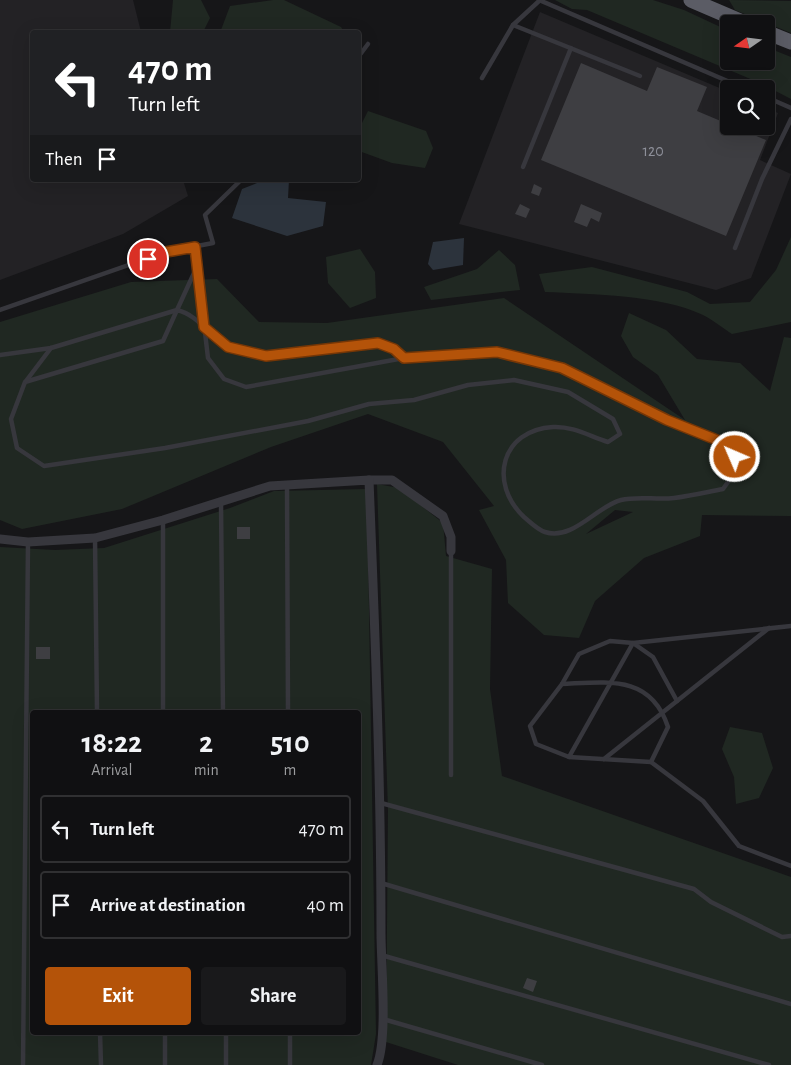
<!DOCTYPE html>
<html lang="en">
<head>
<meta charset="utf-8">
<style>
  :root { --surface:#101012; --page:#19191b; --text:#f1f3f6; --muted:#9c9d9f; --line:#303032; --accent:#b45309 }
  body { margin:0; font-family:"Alegreya Sans",sans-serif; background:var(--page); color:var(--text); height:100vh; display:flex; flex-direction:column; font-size:19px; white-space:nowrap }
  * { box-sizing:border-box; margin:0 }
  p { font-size:16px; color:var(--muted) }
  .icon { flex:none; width:28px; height:28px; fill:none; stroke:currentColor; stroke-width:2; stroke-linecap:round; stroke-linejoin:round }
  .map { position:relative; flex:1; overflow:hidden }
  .sheet { position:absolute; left:30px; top:710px; width:331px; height:325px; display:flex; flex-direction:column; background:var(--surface); border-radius:5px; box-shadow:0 5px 20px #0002,0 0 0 1px var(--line) }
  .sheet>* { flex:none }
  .top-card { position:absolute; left:30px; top:30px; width:331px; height:152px; border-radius:5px; box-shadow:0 5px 20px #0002,0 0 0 1px var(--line); background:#202124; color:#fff; overflow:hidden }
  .needle { width:32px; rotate:256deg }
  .controls { position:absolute; left:720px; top:15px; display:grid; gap:10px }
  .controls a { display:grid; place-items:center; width:55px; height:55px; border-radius:5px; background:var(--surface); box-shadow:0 5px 20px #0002,0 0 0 1px var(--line); font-size:25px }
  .pin { position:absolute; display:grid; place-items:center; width:42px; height:42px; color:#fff; margin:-21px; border:2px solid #fff; border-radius:50%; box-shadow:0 1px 5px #0007 }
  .me { position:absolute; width:55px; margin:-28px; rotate:315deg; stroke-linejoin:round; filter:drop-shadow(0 0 4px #0008) }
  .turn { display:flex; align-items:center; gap:18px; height:105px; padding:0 15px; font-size:22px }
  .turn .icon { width:65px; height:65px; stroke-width:2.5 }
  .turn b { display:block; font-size:35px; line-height:42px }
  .then { display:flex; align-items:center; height:48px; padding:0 15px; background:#0003; gap:10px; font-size:19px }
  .eta { display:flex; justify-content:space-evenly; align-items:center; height:85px; text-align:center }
  .eta b { font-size:30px; font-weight:600; line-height:35px }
  .action { display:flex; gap:10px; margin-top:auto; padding:10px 15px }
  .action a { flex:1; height:58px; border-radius:5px; background:var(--accent); color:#fff; font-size:20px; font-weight:600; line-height:58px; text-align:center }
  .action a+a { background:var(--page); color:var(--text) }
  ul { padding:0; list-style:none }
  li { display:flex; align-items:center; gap:15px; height:68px; margin:0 10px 8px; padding:0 5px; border:2px solid var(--line); border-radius:5px }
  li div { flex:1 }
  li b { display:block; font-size:19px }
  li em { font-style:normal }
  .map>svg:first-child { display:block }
  .built { fill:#232225 }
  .green { fill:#202822; fill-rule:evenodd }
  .water { fill:#2c333c }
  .building { fill:#3e3e42 }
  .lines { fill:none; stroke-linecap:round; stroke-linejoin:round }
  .service { stroke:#37373d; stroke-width:4.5 }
  .minor { stroke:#37373d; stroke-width:9 }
  .trunk { stroke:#5b5c65; stroke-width:15 }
  .route-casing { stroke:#753606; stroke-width:12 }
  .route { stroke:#b45309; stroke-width:9 }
  .labels { text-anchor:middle; stroke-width:4; stroke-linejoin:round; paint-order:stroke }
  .number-label { font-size:16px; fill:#8e909a }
</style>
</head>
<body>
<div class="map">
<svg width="791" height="1065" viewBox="0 0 791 1065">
  <rect width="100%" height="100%" fill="#161618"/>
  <g class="built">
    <polygon points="0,0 133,0 141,32 32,32 32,180 183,180 188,196 123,234 0,280"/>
    <polygon points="540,12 729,92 729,126 766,126 766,108 778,113 760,160 791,174 751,278 716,290 459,224"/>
  </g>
  <g class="green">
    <polygon points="173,0 201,0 210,18 203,32 170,32"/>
    <polygon points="273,0 284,0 341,27 344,32 233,32 221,30 230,6"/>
    <polygon points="555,0 653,0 684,10 729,31 729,61 766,61 766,47 791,57 791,99 760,83 587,10 572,9"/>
    <polygon points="729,0 791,1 791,33 735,10"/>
    <polygon points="368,111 426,131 433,148 425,168 392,163 359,151 359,129"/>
    <path d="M 791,237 L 791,322 L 732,334 C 723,328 713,320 703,315 C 661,295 592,294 545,292 L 539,274 L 592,267 L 687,292 L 710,304 L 750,302 L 776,270 Z"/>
    <polygon points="360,249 375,272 376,298 350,308 328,283 326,257"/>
    <polygon points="499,250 515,265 520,290 431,300 424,287 477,269"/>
    <path d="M 217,279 L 259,322 L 327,323 L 504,298 L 685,420 L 658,375 L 633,357 L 621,336 L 629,313 L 666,330 L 697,359 L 740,363 L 770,391 L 784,337 L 791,338 L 791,516 L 702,515 L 700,536 L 644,558 L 595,601 L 579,638 L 544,635 L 508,603 L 506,560 L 479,510 L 494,506 L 443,442 L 368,414 L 271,447 L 122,509 L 22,529 L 0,520 L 0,322 L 131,282 ZM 615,510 L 633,512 L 586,534 Z"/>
    <polygon points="377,484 399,488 443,523 446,556 492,569 490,689 502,776 791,877 791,1065 458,1065 386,1042 388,810"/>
    <path d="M 367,489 L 376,1034 L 371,1065 L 0,1065 L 0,547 L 55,550 L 104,548 L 230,508 L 274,491 ZM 32,712 L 359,712 L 359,1032 L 32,1032 Z"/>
    <polygon points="730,727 762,733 773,768 759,798 736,804 734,777 722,749"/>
  </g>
  <g class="water">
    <polygon points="289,180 288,198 326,202 323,226 287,236 232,218 242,189 257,183"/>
    <polygon points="464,238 463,265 433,270 428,264 433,242"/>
  </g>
  <g class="building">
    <polygon points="581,63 647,91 657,67 707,87 697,111 766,140 726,236 541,160"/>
    <polygon points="534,184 542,188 539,196 531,193"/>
    <polygon points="520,204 530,209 526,218 515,214"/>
    <polygon points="581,204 602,213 599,222 591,218 587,227 574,222"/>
    <rect x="237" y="527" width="13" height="12"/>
    <rect x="36" y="647" width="14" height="12"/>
    <polygon points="527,978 537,981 533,992 523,988"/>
  </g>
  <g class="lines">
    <g class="service">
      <polyline points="539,0 746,89"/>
      <polyline points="513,25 640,76"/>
      <polyline points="359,56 368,44"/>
      <polyline points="482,78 513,25 539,1"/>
      <polyline points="766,97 791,108"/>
      <polyline points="523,167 571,48"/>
      <path d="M 195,247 L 208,358 L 224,379 L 246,387 L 404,358 L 497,353 L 562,367 L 667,420 L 732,446 L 738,468 L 723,489 C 707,492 690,496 674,498 C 657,500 637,496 621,500 C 597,506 573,541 545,532 C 538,530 530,522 524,517 C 488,483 501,430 553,427 C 573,426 589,436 608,442 L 620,434 L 613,419 L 568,392 L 514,380 L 468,385 L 414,400 L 369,404 L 308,421 L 165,448 L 44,466 L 17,448 L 11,419 L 25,382 L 163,341 L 177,310 C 201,316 209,338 229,347 C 268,363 336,348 378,343 L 394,349 L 404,358"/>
      <polyline points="735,248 762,179 791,119"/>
      <polyline points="0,310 166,252 213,243 205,215 241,180"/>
      <polyline points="0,355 51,348 177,310 194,273 195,264"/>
      <polyline points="26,381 51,348"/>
      <polyline points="287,485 288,712"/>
      <polyline points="221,502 223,712"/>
      <polyline points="163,520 163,712"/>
      <polyline points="95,538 97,712"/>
      <polyline points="562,684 579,654 610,641 633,643 653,657 677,701"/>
      <polyline points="569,757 651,762 703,801 739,846 791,866"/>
      <polyline points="604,759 769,628"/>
      <path d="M 651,762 L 668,727 C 651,674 607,682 562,684 L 530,726 L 536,744 L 569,757 L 633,643 L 791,626"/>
      <polyline points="451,775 451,551"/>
      <polyline points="381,803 694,889 711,902 782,937 791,936"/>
      <polyline points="381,883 791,1004"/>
      <polyline points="381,955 769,1065"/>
      <polyline points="383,1019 542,1065"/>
      <polyline points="100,1032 101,1065"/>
      <polyline points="165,1032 165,1065"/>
      <polyline points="226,1032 226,1065"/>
      <polyline points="290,1032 290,1065"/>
      <polyline points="23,1065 28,542"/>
    </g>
    <g class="minor">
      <polyline points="369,480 392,480 443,516 451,537 451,551"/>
      <path d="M 0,539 L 28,542 L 95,538 L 163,520 L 270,486 L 369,480 C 375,631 381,782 381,933 C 381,965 388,1038 377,1065"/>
    </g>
    <g class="trunk">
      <polyline points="691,0 747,24"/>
      <polyline points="766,32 791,42"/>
    </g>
  </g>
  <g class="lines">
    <defs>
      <polyline id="route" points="148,259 166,252 195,247 204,327 228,347 266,356 378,343 394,349 404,358 497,352 562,368 667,420 732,446 735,457"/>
    </defs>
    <use href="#route" class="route-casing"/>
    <use href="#route" class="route"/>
  </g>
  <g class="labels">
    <g class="number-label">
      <text x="653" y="156">120</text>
    </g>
  </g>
</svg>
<div class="controls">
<a><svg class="needle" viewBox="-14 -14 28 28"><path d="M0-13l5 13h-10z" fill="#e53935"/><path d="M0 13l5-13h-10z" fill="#9c9d9f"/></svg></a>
<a><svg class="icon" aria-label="search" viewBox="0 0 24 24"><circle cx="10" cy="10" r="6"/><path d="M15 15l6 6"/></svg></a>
</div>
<div class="pin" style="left:148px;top:259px;background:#d93025"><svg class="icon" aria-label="arrive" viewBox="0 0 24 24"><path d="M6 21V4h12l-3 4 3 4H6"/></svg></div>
<svg class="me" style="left:735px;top:457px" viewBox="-20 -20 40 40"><circle r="17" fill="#b45309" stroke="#fff" stroke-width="3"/><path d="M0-11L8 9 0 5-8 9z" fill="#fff"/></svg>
<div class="top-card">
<div class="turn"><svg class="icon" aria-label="left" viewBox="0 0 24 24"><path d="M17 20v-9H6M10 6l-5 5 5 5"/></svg><div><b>470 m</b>Turn left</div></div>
<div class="then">Then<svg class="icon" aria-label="arrive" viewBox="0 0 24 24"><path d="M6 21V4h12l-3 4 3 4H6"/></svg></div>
</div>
<section class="sheet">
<div class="eta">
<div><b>18:22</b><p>Arrival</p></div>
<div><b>2</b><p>min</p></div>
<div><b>510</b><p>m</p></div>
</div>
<ul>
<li><svg class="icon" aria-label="left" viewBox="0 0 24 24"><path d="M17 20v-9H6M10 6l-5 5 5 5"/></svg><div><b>Turn left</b></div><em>470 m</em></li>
<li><svg class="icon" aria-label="arrive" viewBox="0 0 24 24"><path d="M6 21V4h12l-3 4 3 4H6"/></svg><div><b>Arrive at destination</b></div><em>40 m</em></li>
</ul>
<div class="action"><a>Exit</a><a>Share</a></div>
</section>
</div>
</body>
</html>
